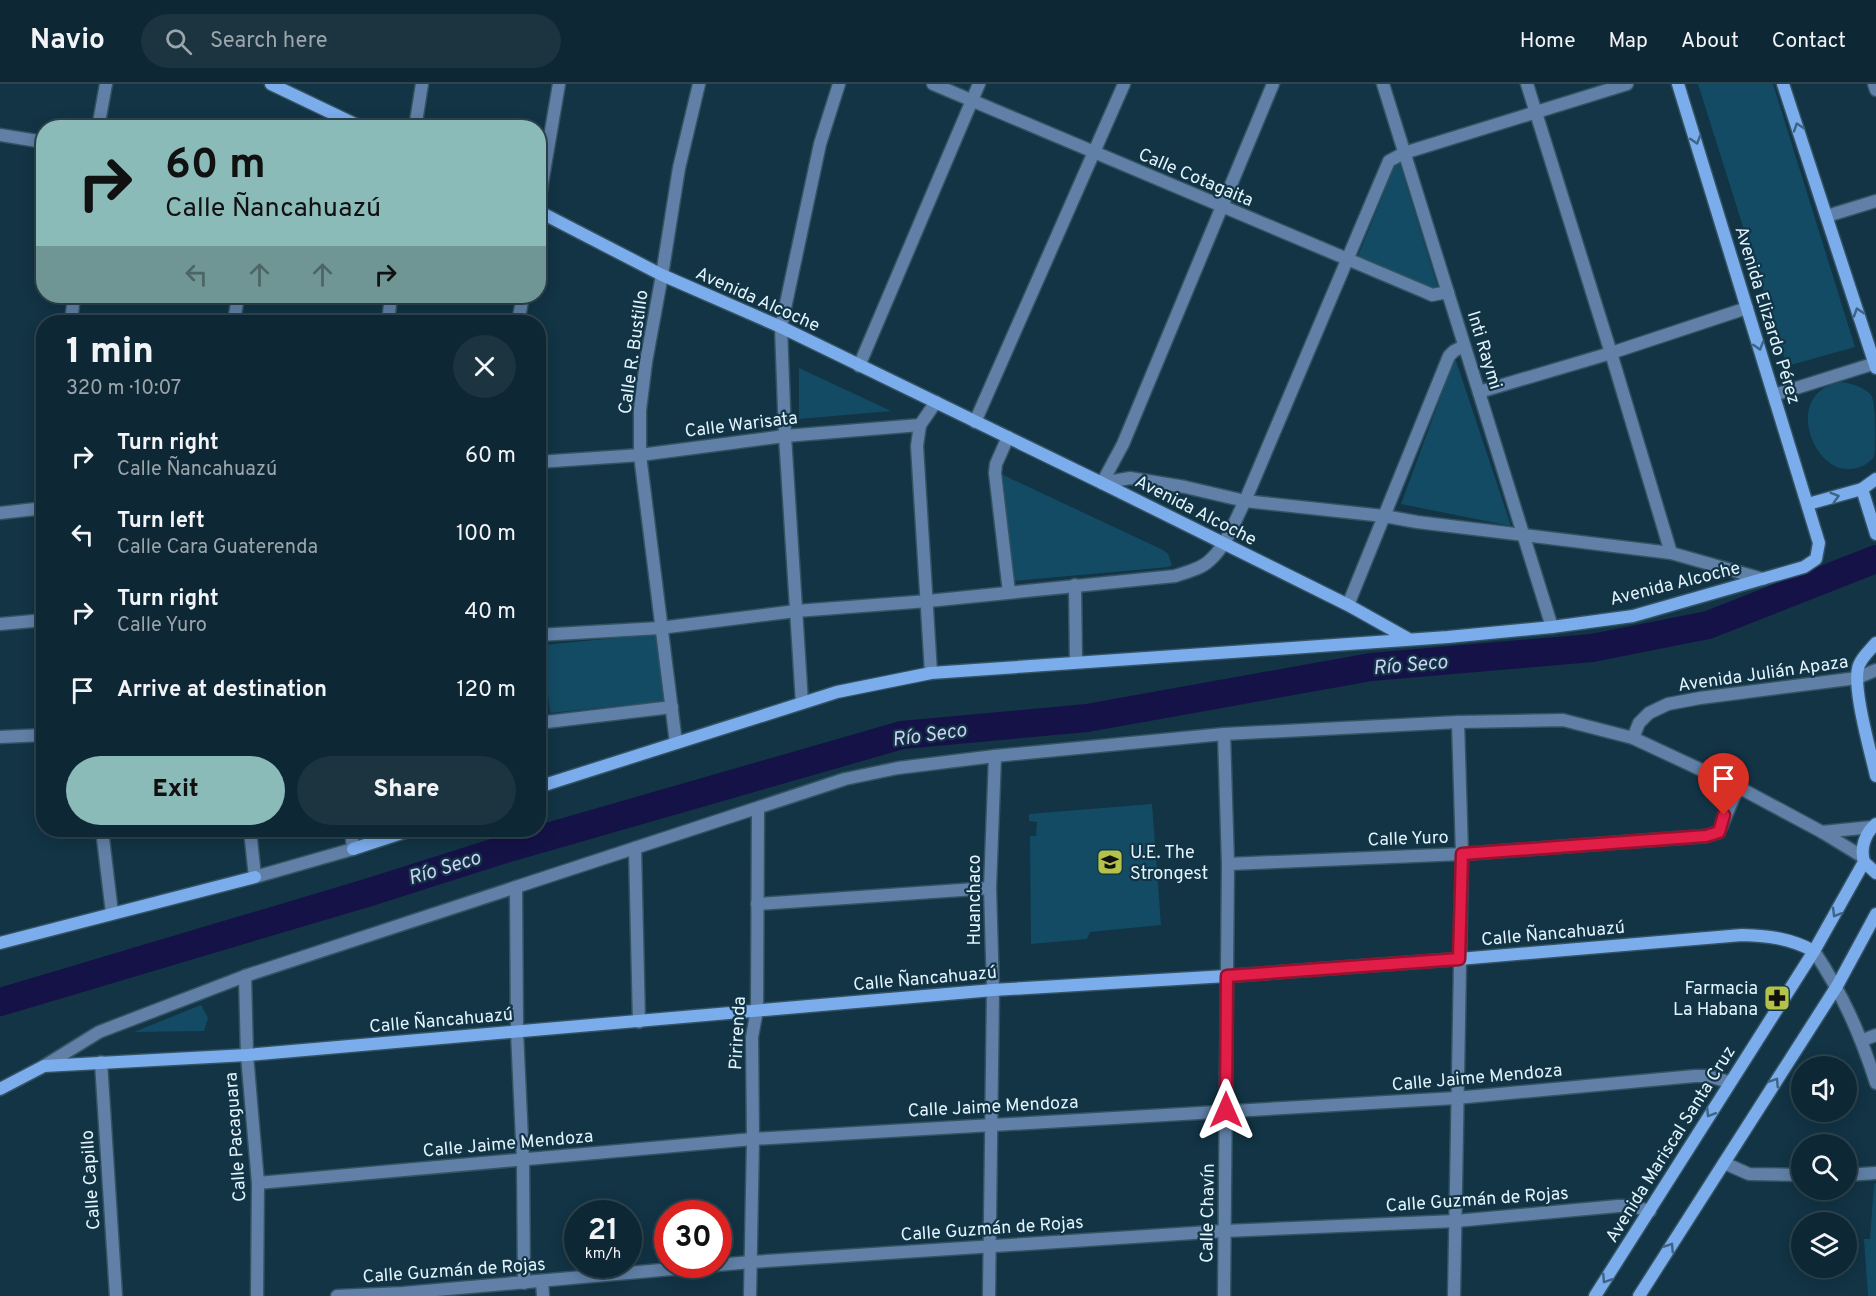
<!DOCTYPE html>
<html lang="en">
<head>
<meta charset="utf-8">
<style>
  :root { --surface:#0e2734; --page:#1c3340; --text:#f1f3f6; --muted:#9ba5ac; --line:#2e444f; --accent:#8bbbb9 }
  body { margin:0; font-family:Overpass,sans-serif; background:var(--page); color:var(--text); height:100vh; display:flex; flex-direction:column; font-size:22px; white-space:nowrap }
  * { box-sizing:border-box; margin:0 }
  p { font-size:20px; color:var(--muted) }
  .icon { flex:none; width:33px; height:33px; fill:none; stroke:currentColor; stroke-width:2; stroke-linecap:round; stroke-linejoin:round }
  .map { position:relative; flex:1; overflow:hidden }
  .side { position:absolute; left:36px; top:231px; width:510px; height:522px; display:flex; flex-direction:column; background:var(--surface); border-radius:24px; box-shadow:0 3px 15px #0003,0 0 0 2px var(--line) }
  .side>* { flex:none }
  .guide { position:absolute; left:36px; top:36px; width:510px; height:183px; border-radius:24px; box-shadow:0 3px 15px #0003,0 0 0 2px var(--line); background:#8bbbb9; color:#111; overflow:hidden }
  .fabs { position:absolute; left:1791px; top:972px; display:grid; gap:12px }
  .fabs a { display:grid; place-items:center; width:66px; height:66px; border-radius:50%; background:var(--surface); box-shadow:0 3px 15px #0003,0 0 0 2px var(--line); font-size:30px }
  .speed { position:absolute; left:564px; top:1116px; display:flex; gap:12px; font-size:30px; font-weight:700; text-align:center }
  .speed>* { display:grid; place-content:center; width:78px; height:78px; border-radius:50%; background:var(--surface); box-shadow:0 3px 15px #0003,0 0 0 2px var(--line); line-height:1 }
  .speed small { font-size:15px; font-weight:400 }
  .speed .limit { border:9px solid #d22; background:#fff; color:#111 }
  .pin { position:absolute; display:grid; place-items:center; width:51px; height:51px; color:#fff; margin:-62px -26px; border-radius:50% 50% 50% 0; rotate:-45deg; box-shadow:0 0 6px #0007 }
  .pin .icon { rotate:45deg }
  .me { position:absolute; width:66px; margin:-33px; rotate:0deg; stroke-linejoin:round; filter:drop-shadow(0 0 4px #0008) }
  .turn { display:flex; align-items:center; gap:21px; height:126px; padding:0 30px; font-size:27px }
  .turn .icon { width:78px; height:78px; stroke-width:2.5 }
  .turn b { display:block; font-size:42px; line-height:51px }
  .lanes { display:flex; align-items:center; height:57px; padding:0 30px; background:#0003; justify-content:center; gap:30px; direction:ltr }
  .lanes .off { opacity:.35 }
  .round { display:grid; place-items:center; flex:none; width:63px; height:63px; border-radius:32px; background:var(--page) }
  .overview { display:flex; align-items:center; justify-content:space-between; height:102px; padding:0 30px }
  h1 { font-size:36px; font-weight:800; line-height:45px }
  .cta { display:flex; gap:12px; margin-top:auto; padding:12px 30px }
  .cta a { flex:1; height:69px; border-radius:36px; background:var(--accent); color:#111; font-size:24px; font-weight:800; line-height:69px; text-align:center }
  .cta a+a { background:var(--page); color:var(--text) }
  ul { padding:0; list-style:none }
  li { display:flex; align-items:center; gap:18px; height:78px; padding:0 30px }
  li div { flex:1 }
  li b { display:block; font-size:22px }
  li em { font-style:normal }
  header { display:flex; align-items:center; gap:36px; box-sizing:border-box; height:84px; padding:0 30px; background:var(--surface); border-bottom:2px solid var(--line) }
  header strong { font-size:28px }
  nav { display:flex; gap:33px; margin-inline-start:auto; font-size:21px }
  .search { width:420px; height:54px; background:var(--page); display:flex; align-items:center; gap:15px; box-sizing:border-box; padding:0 21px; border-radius:33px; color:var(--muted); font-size:22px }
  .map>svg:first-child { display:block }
  .green { fill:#134b64 }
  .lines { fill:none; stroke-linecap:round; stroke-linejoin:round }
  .river { stroke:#151247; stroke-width:28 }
  .street-casing { stroke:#335363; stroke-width:15 }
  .secondary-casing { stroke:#335363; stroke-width:15 }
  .street { stroke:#6180a7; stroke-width:12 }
  .secondary { stroke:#7baceb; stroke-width:12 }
  .oneway { stroke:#3c6487 }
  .route-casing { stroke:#92132f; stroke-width:15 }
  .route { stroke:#e11d48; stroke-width:10 }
  .labels { text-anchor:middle; stroke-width:4.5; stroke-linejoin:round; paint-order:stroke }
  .street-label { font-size:18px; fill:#e1f4fe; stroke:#123445 }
  .poi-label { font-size:18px; fill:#e1f4fe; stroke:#123445; text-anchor:start }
  .water-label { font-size:20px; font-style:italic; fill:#ccd1f5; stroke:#123445 }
</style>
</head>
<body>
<header>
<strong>Navio</strong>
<div class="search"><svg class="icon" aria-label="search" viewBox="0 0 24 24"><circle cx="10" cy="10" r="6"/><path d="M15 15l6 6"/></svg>Search here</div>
<nav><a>Home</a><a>Map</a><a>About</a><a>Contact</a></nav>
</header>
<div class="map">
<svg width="1876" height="1212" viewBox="0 0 1876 1212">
  <rect width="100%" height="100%" fill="#123445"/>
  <g class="green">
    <polygon points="1698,0 1773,0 1855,263 1787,282"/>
    <polygon points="1398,74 1439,207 1358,172"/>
    <polygon points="1455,274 1511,442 1401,420"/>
    <polygon points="799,284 891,327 799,335"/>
    <path d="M 1842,298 C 1853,300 1864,303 1871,311 C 1876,317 1876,365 1874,373 C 1869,380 1858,385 1850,385 C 1812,388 1782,307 1842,298 Z"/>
    <polygon points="1003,391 1163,466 1168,470 1172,481 1168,483 1013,497"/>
    <polygon points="658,550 665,617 550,629 543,561"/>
    <polygon points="1152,720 1161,841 1090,848 1087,855 1031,860 1030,752 1036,752 1037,738 1029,737 1029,730"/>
    <polygon points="201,921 208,934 204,947 134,948"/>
    <polygon points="1876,1099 1876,1212 1868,1212 1864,1155 1870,1155 1874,1100"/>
  </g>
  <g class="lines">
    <polyline class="river" points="0,918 370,808 502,766 902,651 1087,634 1371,583 1592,564 1708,541 1876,475"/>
    <defs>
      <g id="street">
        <polyline points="933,0 1423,207 1432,211 1448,208"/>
        <polyline points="1383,0 1552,543"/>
        <polyline points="1527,0 1611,269 1671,469"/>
        <polyline points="1874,0 1876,6"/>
        <polyline points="98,44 106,0"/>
        <polyline points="415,44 422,0"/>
        <polyline points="0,51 44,58"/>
        <polyline points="538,123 559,0"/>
        <polyline points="1827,132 1876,117"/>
        <polyline points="71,238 74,212"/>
        <polyline points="234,238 238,212"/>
        <polyline points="388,238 391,212"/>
        <polyline points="518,238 523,212"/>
        <polyline points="859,282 979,0"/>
        <polyline points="1479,308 1611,269 1747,224"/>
        <polyline points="1774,311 1876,279"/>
        <polyline points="975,338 1124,0"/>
        <polyline points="920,341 917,362 931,589"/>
        <polyline points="1008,353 996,380 995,389 1009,508"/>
        <polyline points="538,378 640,371 785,352 920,341 936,318"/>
        <polyline points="1102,399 1130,394 1185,403 1245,417 1384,432 1417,438 1671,469 1763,495"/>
        <polyline points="1102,399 1123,360 1273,0"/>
        <polyline points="0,429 44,424"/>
        <polyline points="1075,501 1076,578"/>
        <polyline points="1348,521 1449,272 1454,267 1464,262"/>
        <polyline points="0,540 44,536"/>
        <path d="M 538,551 L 660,544 L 796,527 L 928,517 L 1175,492 C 1186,488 1201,485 1209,477 C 1226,463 1235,436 1245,417 L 1389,77 L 1404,69 L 1627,0"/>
        <polyline points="802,619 785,352 781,243 820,60 839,0"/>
        <polyline points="538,639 672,623"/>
        <polyline points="0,653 44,651"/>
        <polyline points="1633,654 1639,639 1649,629 1668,620 1700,614 1857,594 1876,586"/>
        <polyline points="676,659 640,371 640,326 646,278 662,191 679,84 699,0"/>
        <polyline points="102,746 112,829"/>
        <polyline points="250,746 255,793 353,765 351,746"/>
        <polyline points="1822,748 1872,743"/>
        <polyline points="635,764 639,938"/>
        <polyline points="1228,780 1462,770 1706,752 1719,748 1738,703"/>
        <polyline points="516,803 517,948 523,1077 524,1199"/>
        <polyline points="757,820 990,804"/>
        <path d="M 1814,867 C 1843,911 1860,949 1876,999"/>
        <polyline points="245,892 247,971 258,1099 257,1212"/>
        <polyline points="1863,956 1876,951"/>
        <polyline points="101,978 116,1212"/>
        <polyline points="44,982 99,948 245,892 845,695 898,684 995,672 1224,650 1458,638 1563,636 1633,654 1738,703 1822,748 1863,773"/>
        <polyline points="1724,1079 1749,1090 1802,1091"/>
        <polyline points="1846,1091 1876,1089"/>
        <polyline points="258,1099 753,1055 1456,1014 1695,992 1708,992 1729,998"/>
        <polyline points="542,1197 543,1212"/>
        <polyline points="337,1212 403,1209 751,1178 1224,1147 1456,1137 1618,1122 1632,1122 1650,1127"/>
        <polyline points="750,1212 753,1055 752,953 757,926 758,724"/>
        <polyline points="989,1212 993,906 990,804 995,672"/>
        <polyline points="1224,1212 1228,780 1224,650"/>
        <polyline points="1454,1212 1462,770 1458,638"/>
      </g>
      <g id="secondary">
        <polyline points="271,0 363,44"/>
        <polyline points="1783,0 1876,284"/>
        <polyline points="538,127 662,191 781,243 1102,399 1348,521 1407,554"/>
        <polyline points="1862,405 1876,450"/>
        <polyline points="1808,420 1862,405 1876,395"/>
        <path d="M 1876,559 C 1870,566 1862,573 1859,581 C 1851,601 1871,669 1876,692"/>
        <polyline points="538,703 837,608 931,589 1448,553 1552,543 1633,532 1804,483 1816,475 1819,459 1678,0"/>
        <polyline points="353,765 411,746"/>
        <polyline points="1864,778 1876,789"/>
        <polyline points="0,859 255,793"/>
        <path d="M 0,1005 L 44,982 L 247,971 L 993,906 L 1227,892 L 1459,875 L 1742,851 C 1770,852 1789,854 1814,867"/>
        <path d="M 1595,1212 L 1814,867 L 1864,778 C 1860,764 1865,749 1876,740"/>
        <polyline points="1639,1212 1837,902 1876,830"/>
      </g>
    </defs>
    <use href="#street" class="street-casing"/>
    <use href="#secondary" class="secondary-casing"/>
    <use href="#street" class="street"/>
    <use href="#secondary" class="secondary"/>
  </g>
  <defs><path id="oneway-chevron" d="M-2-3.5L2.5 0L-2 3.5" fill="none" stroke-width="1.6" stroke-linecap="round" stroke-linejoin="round" transform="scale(1.5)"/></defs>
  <g class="oneway">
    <use href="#oneway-chevron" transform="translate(1798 43) rotate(-108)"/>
    <use href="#oneway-chevron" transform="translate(1696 56) rotate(73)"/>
    <use href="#oneway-chevron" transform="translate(1858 228) rotate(-108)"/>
    <use href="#oneway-chevron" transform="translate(1759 262) rotate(73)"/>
    <use href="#oneway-chevron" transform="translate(1835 413) rotate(-16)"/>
    <use href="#oneway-chevron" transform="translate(1836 829) rotate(121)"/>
    <use href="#oneway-chevron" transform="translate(1775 998) rotate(-57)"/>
    <use href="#oneway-chevron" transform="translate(1710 1029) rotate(122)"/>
    <use href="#oneway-chevron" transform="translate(1670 1163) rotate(-57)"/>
    <use href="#oneway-chevron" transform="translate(1606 1195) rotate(123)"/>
  </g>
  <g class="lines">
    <defs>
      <polyline id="route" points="1226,1026 1227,892 1459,875 1462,770 1706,752 1719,748 1724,731"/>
    </defs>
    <use href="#route" class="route-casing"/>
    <use href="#route" class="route"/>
  </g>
  <defs>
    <symbol id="school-square" viewBox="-11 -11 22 22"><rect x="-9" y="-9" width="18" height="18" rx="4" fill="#b4c24a" stroke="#123445"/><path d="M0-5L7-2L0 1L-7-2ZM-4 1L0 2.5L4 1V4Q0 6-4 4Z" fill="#111"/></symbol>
    <symbol id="pharmacy-square" viewBox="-11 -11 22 22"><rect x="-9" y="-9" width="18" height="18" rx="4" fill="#b4c24a" stroke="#123445"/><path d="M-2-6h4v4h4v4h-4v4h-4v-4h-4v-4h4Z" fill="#111"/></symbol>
  </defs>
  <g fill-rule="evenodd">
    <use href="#school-square" x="1095" y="763" width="30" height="30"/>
    <use href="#pharmacy-square" x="1762" y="899" width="30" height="30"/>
  </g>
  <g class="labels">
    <g class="street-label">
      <text transform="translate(1196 93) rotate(23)" y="6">Calle Cotagaita</text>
      <text transform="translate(758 215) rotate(24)" y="6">Avenida Alcoche</text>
      <text transform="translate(1768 231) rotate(73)" y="6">Avenida Elizardo Pérez</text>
      <text transform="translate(1485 266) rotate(73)" y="6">Inti Raymi</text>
      <text transform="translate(633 268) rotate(-82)" y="6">Calle R. Bustillo</text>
      <text transform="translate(741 340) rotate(-7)" y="6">Calle Warisata</text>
      <text transform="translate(1196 426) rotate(27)" y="6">Avenida Alcoche</text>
      <text transform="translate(1675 499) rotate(-14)" y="6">Avenida Alcoche</text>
      <text transform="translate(1763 589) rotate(-8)" y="6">Avenida Julián Apaza</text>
      <text transform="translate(1408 754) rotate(-2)" y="6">Calle Yuro</text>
      <text transform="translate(974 816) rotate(-90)" y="6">Huanchaco</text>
      <text transform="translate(1553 849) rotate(-5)" y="6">Calle Ñancahuazú</text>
      <text transform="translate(925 894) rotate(-5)" y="6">Calle Ñancahuazú</text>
      <text transform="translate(441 936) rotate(-5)" y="6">Calle Ñancahuazú</text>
      <text transform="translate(737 949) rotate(-87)" y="6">Pirirenda</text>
      <text transform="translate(1477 993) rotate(-5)" y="6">Calle Jaime Mendoza</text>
      <text transform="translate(993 1022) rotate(-3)" y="6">Calle Jaime Mendoza</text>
      <text transform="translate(235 1053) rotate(-94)" y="6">Calle Pacaguara</text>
      <text transform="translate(508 1059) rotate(-5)" y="6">Calle Jaime Mendoza</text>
      <text transform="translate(1670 1060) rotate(-58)" y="6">Avenida Mariscal Santa Cruz</text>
      <text transform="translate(90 1096) rotate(-94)" y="6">Calle Capillo</text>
      <text transform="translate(1477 1115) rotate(-4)" y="6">Calle Guzmán de Rojas</text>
      <text transform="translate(1207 1129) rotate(-89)" y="6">Calle Chavín</text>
      <text transform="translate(992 1144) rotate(-4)" y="6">Calle Guzmán de Rojas</text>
      <text transform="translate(454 1186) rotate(-4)" y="6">Calle Guzmán de Rojas</text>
    </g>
    <g class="poi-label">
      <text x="1130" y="774">U.E. The<tspan x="1130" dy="21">Strongest</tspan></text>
      <text x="1758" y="910" text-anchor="end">Farmacia<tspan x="1758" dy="21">La Habana</tspan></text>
    </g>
    <g class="water-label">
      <text transform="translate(1410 580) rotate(-5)" y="7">Río Seco</text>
      <text transform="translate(929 650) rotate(-8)" y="7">Río Seco</text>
      <text transform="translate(444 783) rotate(-17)" y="7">Río Seco</text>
    </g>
  </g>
</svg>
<div class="fabs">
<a><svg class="icon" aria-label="sound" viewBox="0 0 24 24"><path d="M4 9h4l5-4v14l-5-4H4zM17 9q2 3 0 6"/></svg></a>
<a><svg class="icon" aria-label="search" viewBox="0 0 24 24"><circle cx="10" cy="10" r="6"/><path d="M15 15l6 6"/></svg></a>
<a><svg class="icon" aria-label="layers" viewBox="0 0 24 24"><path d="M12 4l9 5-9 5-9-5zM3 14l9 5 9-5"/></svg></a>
</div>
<div class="speed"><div>21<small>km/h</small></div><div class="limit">30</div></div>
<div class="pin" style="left:1724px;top:731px;background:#d93025"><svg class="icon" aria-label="arrive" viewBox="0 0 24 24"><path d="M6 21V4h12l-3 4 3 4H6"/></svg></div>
<svg class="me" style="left:1226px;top:1026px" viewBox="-20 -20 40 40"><path d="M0-17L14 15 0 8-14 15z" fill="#e11d48" stroke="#fff" stroke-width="4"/></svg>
<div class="guide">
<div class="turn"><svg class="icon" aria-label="right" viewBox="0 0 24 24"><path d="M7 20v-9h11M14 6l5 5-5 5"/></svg><div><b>60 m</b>Calle Ñancahuazú</div></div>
<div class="lanes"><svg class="icon off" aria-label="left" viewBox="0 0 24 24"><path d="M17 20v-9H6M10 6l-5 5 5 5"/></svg><svg class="icon off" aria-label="ahead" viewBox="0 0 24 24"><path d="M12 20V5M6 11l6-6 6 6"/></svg><svg class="icon off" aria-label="ahead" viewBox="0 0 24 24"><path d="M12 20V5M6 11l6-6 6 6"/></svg><svg class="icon" aria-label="right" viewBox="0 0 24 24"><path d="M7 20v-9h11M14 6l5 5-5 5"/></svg></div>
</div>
<section class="side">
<div class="overview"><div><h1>1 min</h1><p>320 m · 10:07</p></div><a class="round"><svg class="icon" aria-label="close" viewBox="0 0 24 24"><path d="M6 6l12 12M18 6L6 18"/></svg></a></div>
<ul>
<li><svg class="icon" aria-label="right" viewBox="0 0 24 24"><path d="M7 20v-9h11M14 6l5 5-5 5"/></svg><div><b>Turn right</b><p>Calle Ñancahuazú</p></div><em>60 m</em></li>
<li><svg class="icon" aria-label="left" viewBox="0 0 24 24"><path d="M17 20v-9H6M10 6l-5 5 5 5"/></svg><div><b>Turn left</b><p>Calle Cara Guaterenda</p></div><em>100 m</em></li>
<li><svg class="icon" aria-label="right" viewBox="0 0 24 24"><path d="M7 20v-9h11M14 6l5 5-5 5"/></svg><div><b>Turn right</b><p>Calle Yuro</p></div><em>40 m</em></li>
<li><svg class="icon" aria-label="arrive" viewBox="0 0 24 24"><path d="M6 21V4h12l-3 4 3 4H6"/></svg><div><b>Arrive at destination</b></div><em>120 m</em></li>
</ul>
<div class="cta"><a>Exit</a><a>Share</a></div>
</section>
</div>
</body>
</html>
